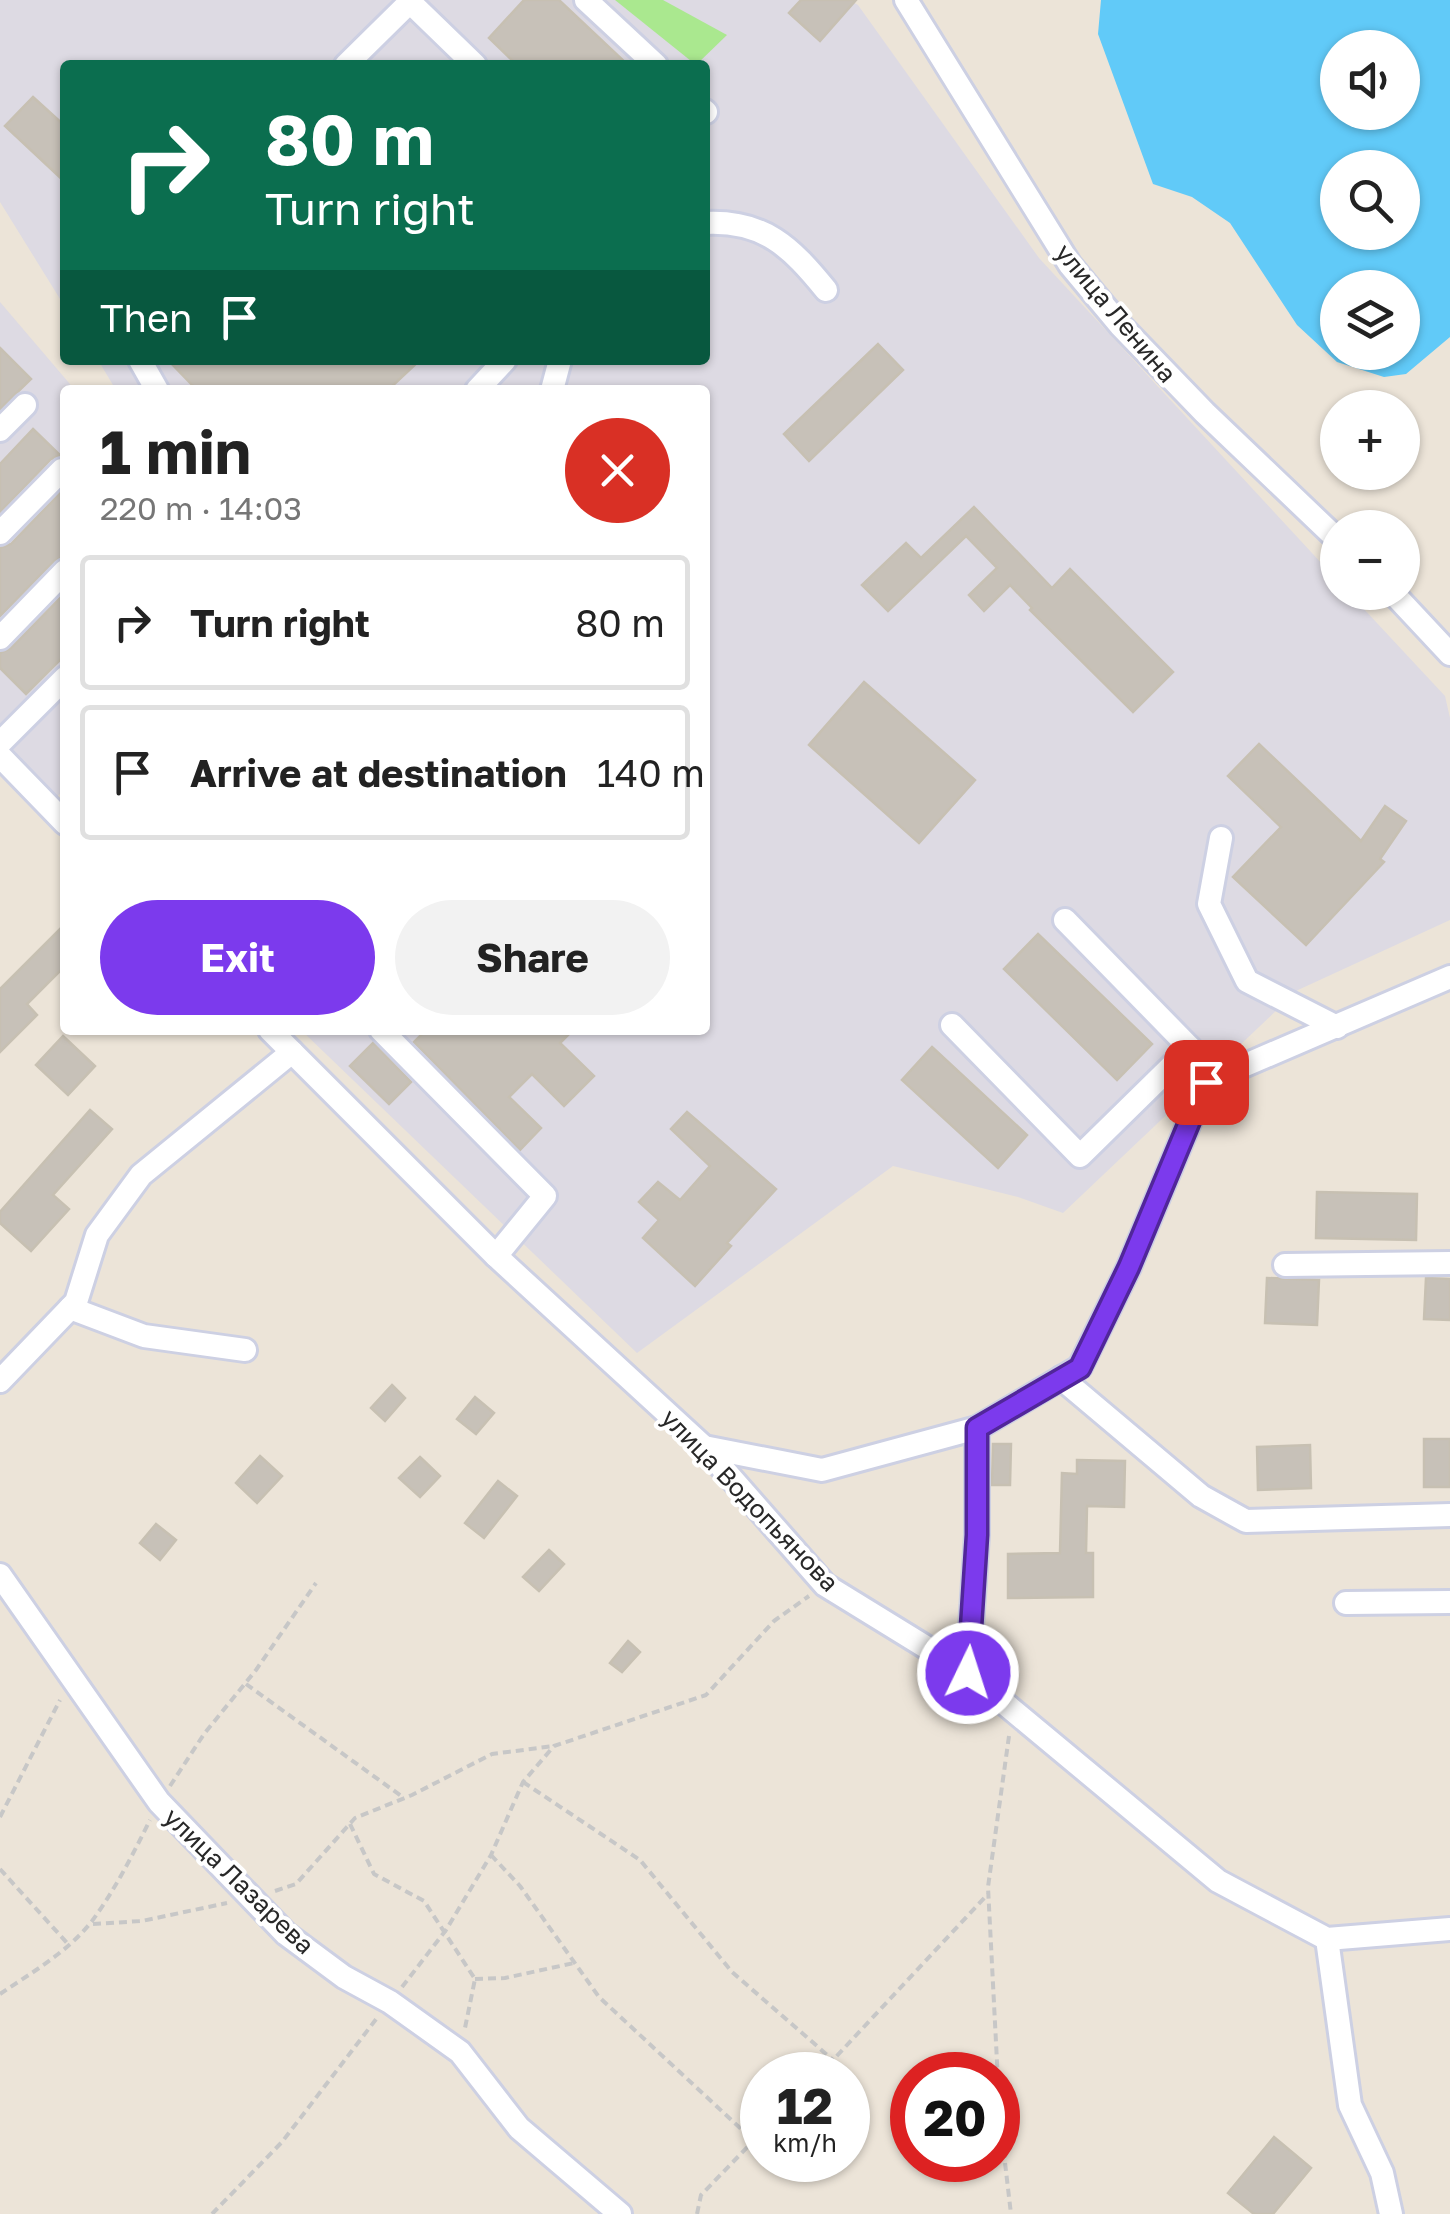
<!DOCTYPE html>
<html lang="en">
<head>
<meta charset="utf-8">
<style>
  :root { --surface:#fff; --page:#f2f2f2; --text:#222; --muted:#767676; --line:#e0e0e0; --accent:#7c3aed }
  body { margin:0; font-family:"Golos Text",sans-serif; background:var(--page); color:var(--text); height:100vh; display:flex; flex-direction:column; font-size:38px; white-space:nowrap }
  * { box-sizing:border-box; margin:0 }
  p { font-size:32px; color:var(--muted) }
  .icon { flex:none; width:55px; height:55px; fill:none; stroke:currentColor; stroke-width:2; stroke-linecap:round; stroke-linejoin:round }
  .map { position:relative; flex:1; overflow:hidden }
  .drawer { position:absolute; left:60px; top:385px; width:650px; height:650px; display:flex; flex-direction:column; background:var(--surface); border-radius:10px; box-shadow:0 2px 8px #0004 }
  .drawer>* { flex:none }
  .banner { position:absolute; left:60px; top:60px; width:650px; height:305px; border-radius:10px; box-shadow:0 2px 8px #0004; background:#0b6e4f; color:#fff; overflow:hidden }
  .buttons { position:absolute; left:1320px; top:30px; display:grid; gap:20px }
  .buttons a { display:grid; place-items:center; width:100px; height:100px; border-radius:50%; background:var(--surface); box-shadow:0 2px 8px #0004; font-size:50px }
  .speed { position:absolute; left:740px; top:2052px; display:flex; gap:20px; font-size:50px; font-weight:700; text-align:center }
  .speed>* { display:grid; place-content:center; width:130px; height:130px; border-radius:50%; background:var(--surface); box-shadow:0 2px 8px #0004; line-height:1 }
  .speed small { font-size:25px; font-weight:400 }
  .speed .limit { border:15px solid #d22; background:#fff; color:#111 }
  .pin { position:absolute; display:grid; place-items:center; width:85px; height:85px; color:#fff; margin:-42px; border-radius:20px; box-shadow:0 5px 15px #0006 }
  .me { position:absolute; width:110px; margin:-55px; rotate:4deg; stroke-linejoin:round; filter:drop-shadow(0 0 8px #0008) }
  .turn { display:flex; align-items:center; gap:35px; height:210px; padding:0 40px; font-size:45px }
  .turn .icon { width:130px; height:130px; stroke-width:2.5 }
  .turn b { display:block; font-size:70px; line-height:85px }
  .then { display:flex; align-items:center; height:95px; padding:0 40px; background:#0003; gap:20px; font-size:38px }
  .round { display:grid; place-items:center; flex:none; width:105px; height:105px; border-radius:52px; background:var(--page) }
  .summary { display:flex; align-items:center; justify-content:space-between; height:170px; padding:0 40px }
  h1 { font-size:60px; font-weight:700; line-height:75px }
  .action { display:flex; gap:20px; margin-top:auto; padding:20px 40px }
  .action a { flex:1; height:115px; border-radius:60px; background:var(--accent); color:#fff; font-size:40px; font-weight:700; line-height:115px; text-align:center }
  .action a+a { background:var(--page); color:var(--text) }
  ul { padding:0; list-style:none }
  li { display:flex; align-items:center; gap:30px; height:135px; margin:0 20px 15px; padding:0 20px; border:5px solid var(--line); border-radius:10px }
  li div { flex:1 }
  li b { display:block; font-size:38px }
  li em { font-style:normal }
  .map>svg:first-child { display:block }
  .industrial { fill:#dddae3 }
  .green { fill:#aae88f }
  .water { fill:#61caf8; fill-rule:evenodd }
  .building { fill:#c7c1b8; stroke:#c7c0b2; stroke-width:2.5 }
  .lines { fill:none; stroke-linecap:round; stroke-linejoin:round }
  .minor-casing { stroke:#cdd0e3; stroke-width:28 }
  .path { stroke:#c7c7c7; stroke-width:4; stroke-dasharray:8 5; stroke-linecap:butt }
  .minor { stroke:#fff; stroke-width:22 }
  .route-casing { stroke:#51269a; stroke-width:25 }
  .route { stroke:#7c3aed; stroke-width:18 }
  .labels { text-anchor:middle; stroke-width:8; stroke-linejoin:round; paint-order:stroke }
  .street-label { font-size:25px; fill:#282828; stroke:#fff }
</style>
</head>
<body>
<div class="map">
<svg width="1450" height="2214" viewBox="0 0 1450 2214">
  <rect width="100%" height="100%" fill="#ece4d8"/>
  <g class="industrial">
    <polygon points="0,0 849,0 858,5 1039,258 1337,580 1338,592 1349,593 1445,696 1450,718 1450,920 1298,990 1063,1213 1018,1197 893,1166 637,1353 301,1030 705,1030 705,390 116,390 98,360 705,360 705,65 65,65 65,307 0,202"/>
    <polygon points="0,302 75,390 65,390 65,789 41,812 0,772"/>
  </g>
  <polygon class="green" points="615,0 663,0 727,35 696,65"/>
  <path class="water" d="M 1101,0 L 1450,0 L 1450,337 L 1406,374 L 1384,377 L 1337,362 L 1297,325 L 1230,223 L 1192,197 L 1153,184 L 1098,34 ZM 1338,48 L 1402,48 L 1402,112 L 1338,112 ZM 1338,168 L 1402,168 L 1402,232 L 1338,232 ZM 1338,288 L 1402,288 L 1402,352 L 1338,352 Z"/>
  <g class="building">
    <polygon points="524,0 559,0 628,65 517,65 489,38"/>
    <polygon points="801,0 856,0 820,41 789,13"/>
    <polygon points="33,97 65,126 65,182 5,126"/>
    <polygon points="878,344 903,370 809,461 784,434"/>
    <polygon points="0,348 31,379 0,409"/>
    <polygon points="168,360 420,360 388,390 197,390"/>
    <polygon points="33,429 60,455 51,459 0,512 0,464"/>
    <polygon points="65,488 65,556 54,561 0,616 0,548 11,544"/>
    <polygon points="974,507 1052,588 1070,569 1173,672 1133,712 1030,610 1032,608 1010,585 984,611 969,595 997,568 966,536 888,611 862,585 906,543 921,558"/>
    <polygon points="65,593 65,655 26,694 0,668 0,653 11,648"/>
    <polygon points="864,682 975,780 919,843 809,745"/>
    <polygon points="1259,744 1361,841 1385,806 1406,821 1380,859 1384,862 1306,945 1233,877 1281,827 1228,776"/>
    <polygon points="65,924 65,966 27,1004 37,1015 0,1052 0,989"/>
    <polygon points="1038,934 1152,1044 1117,1080 1004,969"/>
    <polygon points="426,1030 573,1030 560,1043 594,1076 564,1106 532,1074 509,1097 541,1128 520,1150 414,1042"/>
    <polygon points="63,1036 95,1066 68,1095 36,1065"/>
    <polygon points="373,1043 411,1082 389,1104 350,1066"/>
    <polygon points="932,1047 1027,1135 998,1168 902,1080"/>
    <polygon points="90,1110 112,1129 53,1195 69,1209 31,1251 0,1223 0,1212"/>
    <polygon points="687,1112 776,1189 727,1243 731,1246 695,1286 643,1238 659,1220 639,1202 658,1182 680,1200 710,1166 671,1129"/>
    <polygon points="1317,1192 1417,1194 1416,1240 1316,1238"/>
    <polygon points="1267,1278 1319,1280 1317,1325 1265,1323"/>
    <polygon points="1426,1278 1450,1279 1450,1320 1424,1319"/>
    <polygon points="392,1385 405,1398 385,1421 371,1408"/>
    <polygon points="475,1397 494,1413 476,1434 457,1419"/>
    <rect x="1424" y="1439" width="26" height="48"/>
    <polygon points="993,1444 1011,1444 1010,1485 992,1485"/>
    <polygon points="1310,1445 1311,1488 1258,1490 1257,1447"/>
    <polygon points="260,1456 282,1476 257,1503 236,1483"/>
    <polygon points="420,1457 440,1476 420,1497 399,1478"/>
    <polygon points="1077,1460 1125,1461 1124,1507 1087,1506 1086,1553 1093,1553 1093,1597 1008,1598 1008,1554 1060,1553 1062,1473 1077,1474"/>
    <polygon points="498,1481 517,1496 484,1538 465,1523"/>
    <polygon points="156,1524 176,1540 160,1560 140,1543"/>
    <polygon points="549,1550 564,1564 539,1591 523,1577"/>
    <polygon points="628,1641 640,1652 622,1672 610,1663"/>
    <polygon points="1274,2137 1311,2168 1273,2214 1254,2214 1228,2193"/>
  </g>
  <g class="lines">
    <defs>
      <g id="minor">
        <polyline points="586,0 656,65"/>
        <polyline points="906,0 1070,265 1120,325 1205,413 1338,540"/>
        <polyline points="410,2 475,65"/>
        <polyline points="346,65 412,0"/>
        <polyline points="705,111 706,112"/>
        <path d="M 705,223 C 764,220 791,247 826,290"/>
        <polyline points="140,360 157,390"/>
        <polyline points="477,390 505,360"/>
        <polyline points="552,390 560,360"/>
        <polyline points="0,430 25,405"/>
        <polyline points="0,533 62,470"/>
        <polyline points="1392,592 1450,654"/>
        <polyline points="0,638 65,571"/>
        <polyline points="0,743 65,678"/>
        <polyline points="0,756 65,823"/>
        <polyline points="1221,838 1209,904 1247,981 1337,1027"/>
        <polyline points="1065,920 1190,1048"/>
        <polyline points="952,1025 1080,1156 1190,1048 1206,1082"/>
        <polyline points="270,1030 496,1256 704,1447 825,1585 968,1673 1218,1881 1327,1939 1450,1929"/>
        <polyline points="381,1030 545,1196 496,1256"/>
        <polyline points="1206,1082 1450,977"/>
        <polyline points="1285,1265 1450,1263"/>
        <polyline points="70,1308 144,1336 245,1350"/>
        <polyline points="1061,1378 1201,1496 1246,1521 1450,1515"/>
        <polyline points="0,1381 76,1302 97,1235 141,1175 292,1052"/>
        <polyline points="704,1447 822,1470 977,1428 1080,1367 1129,1267 1206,1082"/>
        <polyline points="0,1575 159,1802 286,1934 344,1977 390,2002 460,2052 519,2128 620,2214"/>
        <polyline points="1346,1603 1450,1602"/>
        <polyline points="968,1673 977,1535 977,1428"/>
        <polyline points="1327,1939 1350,2105 1382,2173 1391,2214"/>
      </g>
    </defs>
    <use href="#minor" class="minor-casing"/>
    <g class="path">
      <polyline points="246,1684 404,1798"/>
      <polyline points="1009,1736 988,1887 1000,2120 1011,2214"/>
      <polyline points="523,1782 640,1860 732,1972 833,2060"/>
      <polyline points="170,1786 204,1734 256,1670 316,1583"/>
      <polyline points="0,1817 60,1700"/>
      <polyline points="350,1824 374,1874 424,1901 475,1979 465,2028"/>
      <polyline points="491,1855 520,1886 599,1997 754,2141"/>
      <polyline points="0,1869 68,1944"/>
      <polyline points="275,1891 296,1884 355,1818 412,1795 492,1754 554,1746"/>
      <polyline points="93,1924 142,1921 227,1903"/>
      <polyline points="475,1979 505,1978 574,1963"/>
      <polyline points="402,1987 446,1930 491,1855 523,1782 554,1746 706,1695 774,1621 809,1596"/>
      <path d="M 0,1994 C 31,1973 68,1952 92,1921 C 115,1890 133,1854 150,1820"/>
      <polyline points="819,2075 988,1894"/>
      <polyline points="212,2214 282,2142 377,2018"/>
      <polyline points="697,2214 701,2195 762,2132"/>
    </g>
    <use href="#minor" class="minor"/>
  </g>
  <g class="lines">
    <defs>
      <polyline id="route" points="968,1673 977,1535 977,1428 1080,1368 1129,1267 1206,1082"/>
    </defs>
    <use href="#route" class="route-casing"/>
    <use href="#route" class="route"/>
  </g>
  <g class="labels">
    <g class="street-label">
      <text transform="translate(1116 313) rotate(50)" y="9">улица Ленина</text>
      <text transform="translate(750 1500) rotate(46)" y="9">улица Водопьянова</text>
      <text transform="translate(239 1881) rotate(44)" y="9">улица Лазарева</text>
    </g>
  </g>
</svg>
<div class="buttons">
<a><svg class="icon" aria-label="sound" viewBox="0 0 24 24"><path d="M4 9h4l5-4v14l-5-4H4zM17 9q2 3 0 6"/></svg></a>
<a><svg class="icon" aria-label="search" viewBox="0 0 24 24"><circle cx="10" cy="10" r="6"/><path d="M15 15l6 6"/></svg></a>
<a><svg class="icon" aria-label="layers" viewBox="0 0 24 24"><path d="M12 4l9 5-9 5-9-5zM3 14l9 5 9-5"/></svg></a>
<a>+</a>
<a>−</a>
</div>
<div class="speed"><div>12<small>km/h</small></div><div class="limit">20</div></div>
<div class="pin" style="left:1206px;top:1082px;background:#d93025"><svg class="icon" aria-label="arrive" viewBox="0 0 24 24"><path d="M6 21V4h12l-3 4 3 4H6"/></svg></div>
<svg class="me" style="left:968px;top:1673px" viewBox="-20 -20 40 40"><circle r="17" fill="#7c3aed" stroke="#fff" stroke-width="3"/><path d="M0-11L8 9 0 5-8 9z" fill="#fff"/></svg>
<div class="banner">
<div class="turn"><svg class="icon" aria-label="right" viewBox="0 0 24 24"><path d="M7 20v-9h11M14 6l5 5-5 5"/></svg><div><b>80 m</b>Turn right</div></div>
<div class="then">Then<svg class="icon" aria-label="arrive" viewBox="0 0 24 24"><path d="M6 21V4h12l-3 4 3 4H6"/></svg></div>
</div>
<section class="drawer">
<div class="summary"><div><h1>1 min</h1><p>220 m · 14:03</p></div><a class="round" style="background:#d93025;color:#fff"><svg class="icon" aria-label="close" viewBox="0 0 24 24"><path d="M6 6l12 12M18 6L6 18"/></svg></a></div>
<ul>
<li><svg class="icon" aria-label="right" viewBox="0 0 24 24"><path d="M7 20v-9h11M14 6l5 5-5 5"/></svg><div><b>Turn right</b></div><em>80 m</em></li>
<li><svg class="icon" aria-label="arrive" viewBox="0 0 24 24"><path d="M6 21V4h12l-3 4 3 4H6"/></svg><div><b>Arrive at destination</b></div><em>140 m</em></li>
</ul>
<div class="action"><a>Exit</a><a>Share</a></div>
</section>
</div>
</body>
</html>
